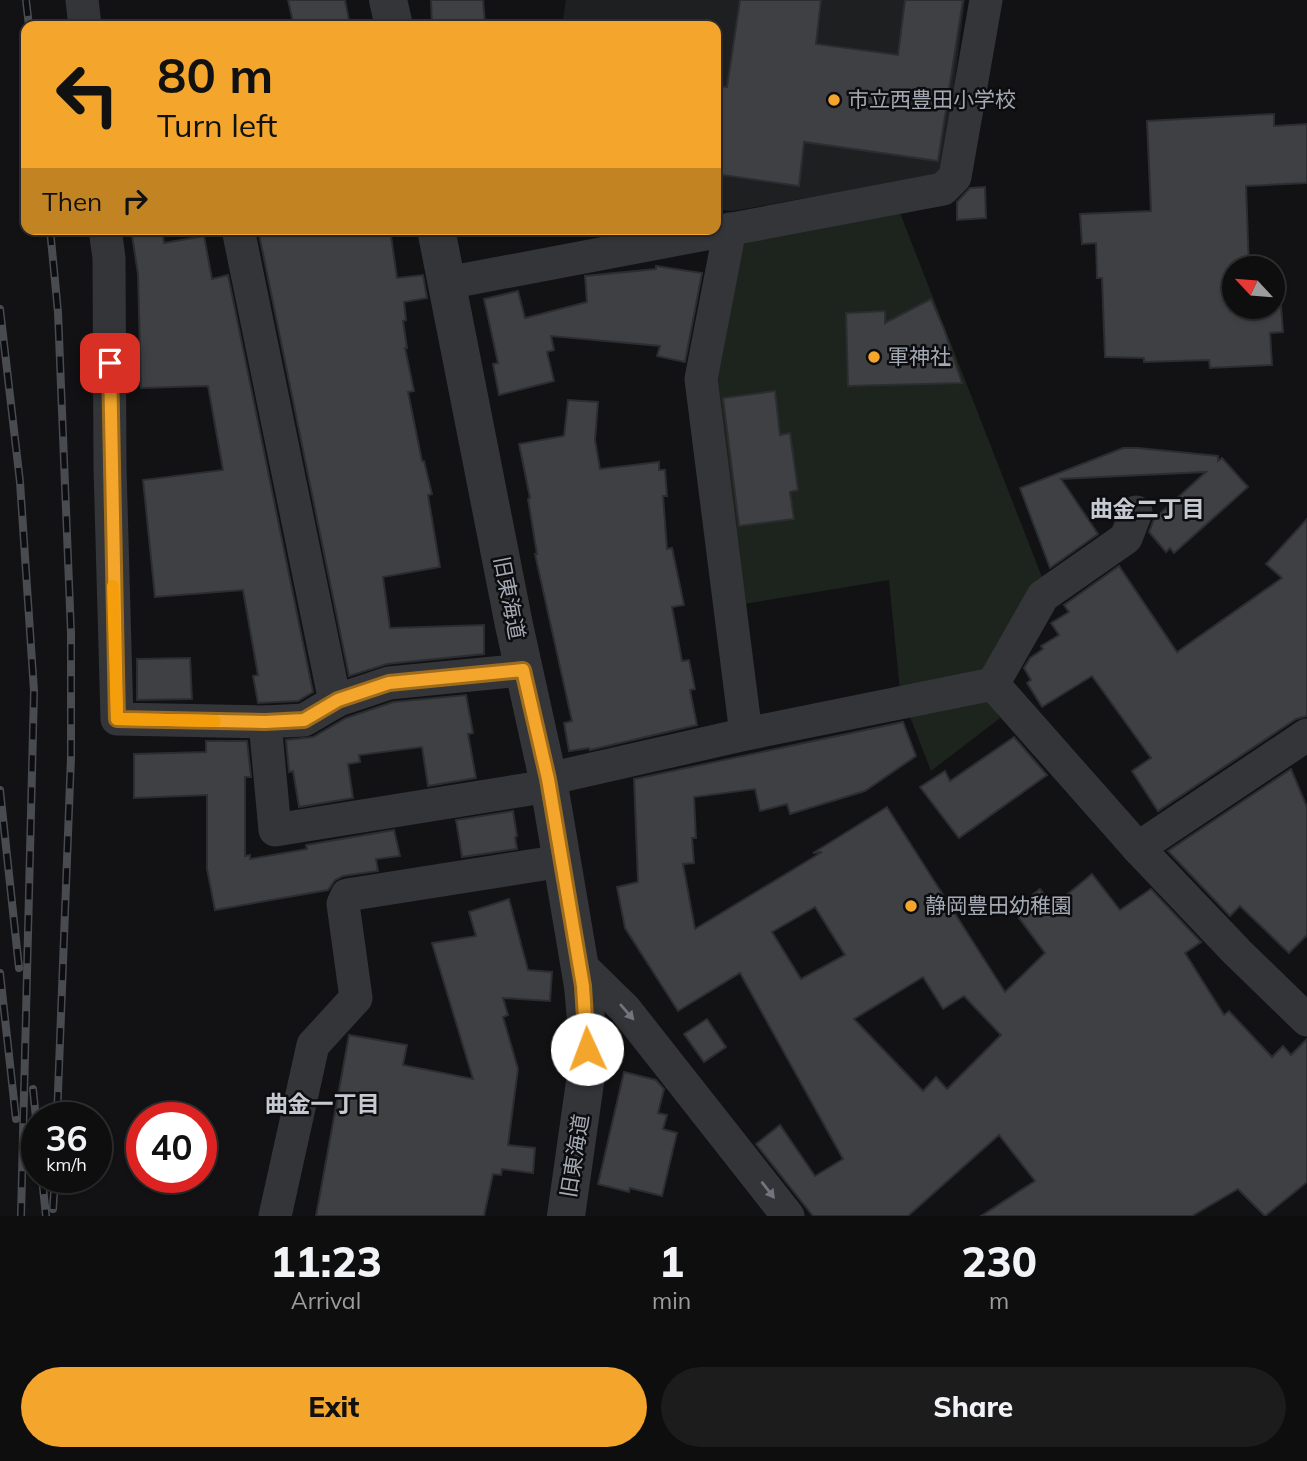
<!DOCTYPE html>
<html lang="en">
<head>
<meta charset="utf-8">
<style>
  :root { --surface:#0e0e0f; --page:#1c1c1d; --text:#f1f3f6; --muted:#9b9c9e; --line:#2e2e2f; --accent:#f3a62b }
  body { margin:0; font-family:Mulish,"Noto Sans JP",sans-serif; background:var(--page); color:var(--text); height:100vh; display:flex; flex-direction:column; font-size:26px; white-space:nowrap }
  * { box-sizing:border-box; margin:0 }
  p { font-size:23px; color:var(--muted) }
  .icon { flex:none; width:38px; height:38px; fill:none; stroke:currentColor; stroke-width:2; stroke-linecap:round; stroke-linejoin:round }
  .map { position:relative; height:1216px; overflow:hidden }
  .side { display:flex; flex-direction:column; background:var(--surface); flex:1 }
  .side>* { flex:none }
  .top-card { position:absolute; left:21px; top:21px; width:700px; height:214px; border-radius:14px; box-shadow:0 2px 5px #0004,0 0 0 2px var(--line); background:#f3a62b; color:#111; overflow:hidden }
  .needle { width:46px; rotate:296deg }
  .controls { position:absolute; left:1222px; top:256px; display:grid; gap:14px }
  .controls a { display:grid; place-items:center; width:63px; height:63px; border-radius:50%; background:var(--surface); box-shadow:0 2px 5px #0004,0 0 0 2px var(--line); font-size:35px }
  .speed { position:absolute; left:21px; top:1102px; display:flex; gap:14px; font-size:35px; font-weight:700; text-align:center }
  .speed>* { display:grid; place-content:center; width:91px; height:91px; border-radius:50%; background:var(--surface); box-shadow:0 2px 5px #0004,0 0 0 2px var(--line); line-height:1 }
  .speed small { font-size:18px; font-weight:400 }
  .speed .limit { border:10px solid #d22; background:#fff; color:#111 }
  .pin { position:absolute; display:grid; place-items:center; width:60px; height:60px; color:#fff; margin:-30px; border-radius:14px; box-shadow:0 4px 10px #0006 }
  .me { position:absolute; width:77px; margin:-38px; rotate:358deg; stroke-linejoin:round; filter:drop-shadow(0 0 5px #0008) }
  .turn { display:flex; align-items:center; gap:24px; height:147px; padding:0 21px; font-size:32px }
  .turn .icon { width:91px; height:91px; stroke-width:2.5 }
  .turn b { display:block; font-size:49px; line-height:60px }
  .then { display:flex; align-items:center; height:66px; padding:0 21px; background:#0003; gap:14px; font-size:26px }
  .eta { display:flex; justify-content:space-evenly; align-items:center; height:119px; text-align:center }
  .eta b { font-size:42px; font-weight:800; line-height:49px }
  .button { display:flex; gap:14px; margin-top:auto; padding:14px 21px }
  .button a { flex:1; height:80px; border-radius:42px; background:var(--accent); color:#111; font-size:28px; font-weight:800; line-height:80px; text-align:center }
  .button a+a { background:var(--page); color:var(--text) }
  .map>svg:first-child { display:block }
  .built { fill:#1e1f21 }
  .green { fill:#1d241d }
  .building { fill:#3e4044; stroke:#2c2d30; stroke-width:2; fill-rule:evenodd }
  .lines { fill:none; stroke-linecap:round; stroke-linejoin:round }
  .minor { stroke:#333539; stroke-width:33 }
  .tertiary { stroke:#333539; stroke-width:38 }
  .rail-casing { stroke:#484b50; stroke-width:8 }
  .rail { stroke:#0d0d0f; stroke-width:5; stroke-dasharray:16; stroke-linecap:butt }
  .oneway { fill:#71757d }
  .route-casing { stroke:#9e6c1c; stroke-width:18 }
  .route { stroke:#f3a62b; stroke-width:12 }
  .slow { stroke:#f59e0b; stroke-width:12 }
  .poi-dot { fill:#f3a62b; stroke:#0d0d0f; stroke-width:2.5 }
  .labels { text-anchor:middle; stroke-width:5; stroke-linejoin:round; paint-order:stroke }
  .poi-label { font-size:21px; fill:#a4aab5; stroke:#0d0d0f; text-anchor:start }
  .street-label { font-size:21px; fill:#a4aab5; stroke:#0d0d0f }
  .neighbourhood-label { font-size:23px; font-weight:bold; fill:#c5c9d1; stroke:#0d0d0f }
</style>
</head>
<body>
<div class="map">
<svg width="1307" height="1216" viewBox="0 0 1307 1216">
  <rect width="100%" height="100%" fill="#121214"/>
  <polygon class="built" points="566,0 965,0 943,174 732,211 716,209 716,26 562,26"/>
  <polygon class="green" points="900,213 1045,585 977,678 1000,718 931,771 900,691 889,580 738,605 705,379 740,243"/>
  <g class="building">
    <polygon points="288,0 345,0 350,26 294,26"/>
    <polygon points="431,0 483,0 485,25 432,26"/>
    <polygon points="740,0 821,0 816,44 898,55 905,0 963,0 938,161 804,142 799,186 716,174 716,86 727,87"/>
    <polygon points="1274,114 1274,126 1307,124 1307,183 1246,186 1249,268 1234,268 1234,306 1272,306 1272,292 1280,291 1283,332 1270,333 1272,365 1210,368 1209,360 1144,362 1144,358 1105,357 1102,278 1097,278 1096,243 1082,244 1080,214 1151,211 1147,121"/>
    <polygon points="985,187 986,218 957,220 957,202 970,188"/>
    <polygon points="131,229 162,229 164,243 204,236 212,279 228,275 313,692 298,701 258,703 253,676 258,675 243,590 155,597 143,480 223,470 208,386 141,388 138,274"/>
    <polygon points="258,229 390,229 397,278 423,275 427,298 404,302 406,320 403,321 407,348 405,348 414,391 408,392 422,461 424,461 432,494 428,495 440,567 383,577 390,628 484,625 484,654 387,664 349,676"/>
    <polygon points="656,266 702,273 685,362 657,356 660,346 551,336 554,350 547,352 554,381 499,395 493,364 498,363 484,299 518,291 525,318 587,302 585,276 656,269"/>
    <polygon points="931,299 944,329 962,383 848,386 846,313 885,311 885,323"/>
    <polygon points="775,391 780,435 790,433 798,490 790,492 794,519 739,526 723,398"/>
    <polygon points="568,400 598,402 595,440 600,469 659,462 659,470 665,470 667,496 663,496 667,549 672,548 684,605 672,607 682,661 689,660 695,689 690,690 697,725 590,750 589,748 569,751 564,723 572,721 535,554 537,554 528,499 530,498 519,444 564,436"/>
    <polygon points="1123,448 1138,448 1218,456 1218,461 1222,458 1248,487 1174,553 1170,548 1166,552 1149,532 1154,519 1206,472 1061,479 1098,534 1050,568 1020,488"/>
    <polygon points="1307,519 1307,716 1296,719 1158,811 1132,771 1151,758 1092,676 1042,707 1027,683 1031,680 1024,668 1030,658 1043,649 1041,646 1059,635 1051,623 1069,612 1064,605 1119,566 1177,652 1282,578 1266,564"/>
    <polygon points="190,658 192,699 137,700 137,659"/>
    <polygon points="466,695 473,733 468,734 476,778 428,786 422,747 359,755 360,762 348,764 353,798 299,807 293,771 289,772 286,740 313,737 346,718 393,702"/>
    <path d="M 903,722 L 916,756 L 865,791 L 790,814 L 787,804 L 760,811 L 755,789 L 694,797 L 696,838 L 692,838 L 694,863 L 683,864 L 695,929 L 822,852 L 813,853 L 887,807 L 1005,992 L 1045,953 L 1013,910 L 1040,889 L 1053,906 L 1092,874 L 1120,910 L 1151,889 L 1201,942 L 1185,953 L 1224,1015 L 1229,1011 L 1272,1057 L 1283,1046 L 1291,1055 L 1307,1039 L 1307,1182 L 1296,1191 L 1265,1216 L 1238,1189 L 1192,1216 L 981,1216 L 1035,1181 L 999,1135 L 908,1216 L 813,1216 L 756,1144 L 780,1125 L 815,1176 L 843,1159 L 740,973 L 678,1011 L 625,928 L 617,887 L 638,882 L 634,779 ZM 815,907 L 845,955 L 801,979 L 772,932 ZM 923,977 L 943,1009 L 964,996 L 1001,1035 L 947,1089 L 936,1077 L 923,1091 L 854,1019 Z"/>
    <polygon points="1014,737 1047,775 959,838 920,787 945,771 950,781"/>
    <polygon points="206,741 247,741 251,777 245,777 245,856 250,855 250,859 307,849 306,845 394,830 400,856 376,859 378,871 343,876 335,880 328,890 215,910 207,869 207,795 134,798 134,754 206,752"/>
    <polygon points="1291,769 1307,807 1307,935 1289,953 1240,906 1230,916 1168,851"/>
    <polygon points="513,811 517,836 515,837 517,849 462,857 456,820"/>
    <polygon points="509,899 528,970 552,972 550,1001 503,998 508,1015 503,1017 518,1069 508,1145 535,1148 533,1173 502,1169 501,1175 493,1174 484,1216 316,1216 349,1035 407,1045 403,1065 473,1079 432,943 476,936 469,912"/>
    <polygon points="707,1019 726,1047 704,1062 684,1034"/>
    <polygon points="624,1072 656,1080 664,1089 658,1113 667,1115 663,1129 677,1133 662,1196 630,1188 629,1192 598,1184"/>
  </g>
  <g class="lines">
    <g class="minor">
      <polyline points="82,0 85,26"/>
      <polyline points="105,229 109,258 110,468 117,719 265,722 304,720 338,700 389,683 523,670"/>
      <polyline points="238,229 335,702"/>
      <polyline points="730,229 701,379 746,734"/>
      <polyline points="447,283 943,189 955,177 986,0"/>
      <polyline points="993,684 1138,848"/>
      <polyline points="265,722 275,830 549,786"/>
      <polyline points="1307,735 1138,848 1237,952 1307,1020"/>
      <polyline points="548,779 746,734 993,684 1043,596 1126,538 1136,512"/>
      <polyline points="579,964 625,1009 788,1216"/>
      <polyline points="275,1216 313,1045 356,998 343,904 347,895 562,861"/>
    </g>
    <g class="tertiary">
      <polyline points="388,0 394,26"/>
      <polyline points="436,229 514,625 548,779 583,986 587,1030 587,1068 566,1216"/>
    </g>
    <defs>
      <g id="rail">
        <polyline points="26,0 29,26"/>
        <polyline points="50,229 58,312 71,633 71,757 57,1118"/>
        <polyline points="0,309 20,482 34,691 21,1216"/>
        <polyline points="0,790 19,968"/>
        <polyline points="0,973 16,1119"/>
        <polyline points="33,1089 37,1128"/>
        <polyline points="42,1178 46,1216"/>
        <polyline points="53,1209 55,1178"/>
      </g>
    </defs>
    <use href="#rail" class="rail-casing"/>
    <use href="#rail" class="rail"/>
  </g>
  <defs><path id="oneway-solid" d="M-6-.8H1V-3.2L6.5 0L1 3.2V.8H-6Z" transform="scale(1.75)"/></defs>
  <g class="oneway">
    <use href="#oneway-solid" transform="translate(627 1012) rotate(49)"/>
    <use href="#oneway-solid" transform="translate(768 1190) rotate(52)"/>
  </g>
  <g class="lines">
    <defs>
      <polyline id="route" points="110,363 117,719 265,722 304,720 338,700 389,683 523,670 548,779 583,986 587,1049"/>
    </defs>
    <use href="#route" class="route-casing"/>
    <use href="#route" class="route"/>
    <polyline class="slow" points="113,586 117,719 215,721"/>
  </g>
  <g class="poi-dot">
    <circle cx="834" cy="100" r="7"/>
    <circle cx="874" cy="357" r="7"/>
    <circle cx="911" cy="906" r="7"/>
  </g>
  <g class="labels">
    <g class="poi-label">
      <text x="848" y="107">市立西豊田小学校</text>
      <text x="888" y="364">軍神社</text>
      <text x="925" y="913">静岡豊田幼稚園</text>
    </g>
    <g class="street-label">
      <text transform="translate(509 598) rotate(79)" y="7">旧東海道</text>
      <text transform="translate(575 1156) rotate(-81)" y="7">旧東海道</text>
    </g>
    <g class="neighbourhood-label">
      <text x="1147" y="517">曲金二丁目</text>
      <text x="322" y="1112">曲金一丁目</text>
    </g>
  </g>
</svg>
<div class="controls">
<a><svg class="needle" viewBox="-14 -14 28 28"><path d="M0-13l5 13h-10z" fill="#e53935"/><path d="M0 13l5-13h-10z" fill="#9b9c9e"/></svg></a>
</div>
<div class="speed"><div>36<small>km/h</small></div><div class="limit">40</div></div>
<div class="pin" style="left:110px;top:363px;background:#d93025"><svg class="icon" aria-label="arrive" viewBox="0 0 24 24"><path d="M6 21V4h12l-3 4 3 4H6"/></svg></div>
<svg class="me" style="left:587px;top:1049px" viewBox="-20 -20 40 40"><circle r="19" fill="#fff"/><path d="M0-13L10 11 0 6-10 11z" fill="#f3a62b"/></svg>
<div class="top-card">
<div class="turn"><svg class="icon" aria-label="left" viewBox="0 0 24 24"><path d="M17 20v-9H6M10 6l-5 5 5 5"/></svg><div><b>80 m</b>Turn left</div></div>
<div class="then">Then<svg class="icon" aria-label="right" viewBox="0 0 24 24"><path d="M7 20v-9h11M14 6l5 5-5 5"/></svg></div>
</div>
</div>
<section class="side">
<div class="eta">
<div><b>11:23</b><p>Arrival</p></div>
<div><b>1</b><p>min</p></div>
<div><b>230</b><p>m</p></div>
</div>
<div class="button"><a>Exit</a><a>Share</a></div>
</section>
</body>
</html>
